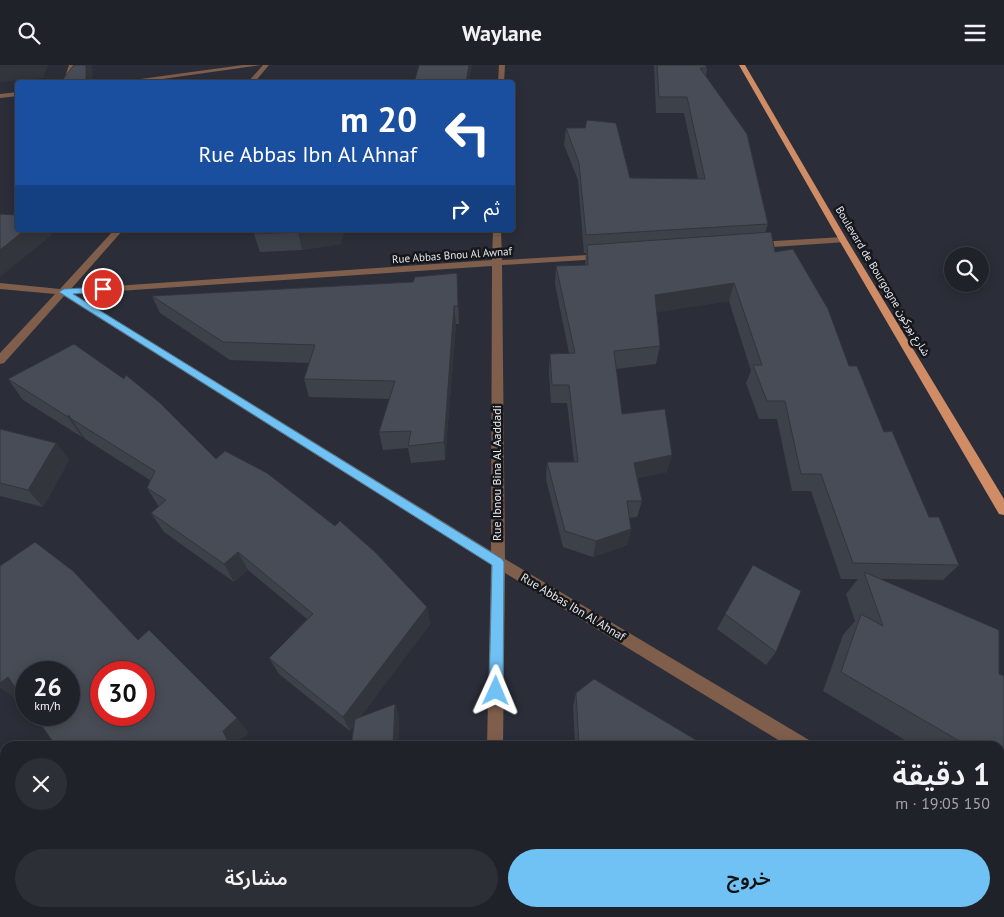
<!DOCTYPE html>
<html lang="ar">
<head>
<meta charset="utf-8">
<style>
  :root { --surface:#20222a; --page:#2d2f36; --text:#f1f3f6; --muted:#a2a4a8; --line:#3d3f47; --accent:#70c1f4 }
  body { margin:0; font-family:"PT Sans","Noto Sans Arabic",sans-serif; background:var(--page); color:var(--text); direction:rtl; height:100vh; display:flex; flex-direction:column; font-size:19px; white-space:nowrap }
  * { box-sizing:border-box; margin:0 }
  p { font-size:16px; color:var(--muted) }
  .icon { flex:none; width:28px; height:28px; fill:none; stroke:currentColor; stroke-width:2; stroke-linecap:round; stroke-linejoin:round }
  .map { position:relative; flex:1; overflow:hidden; direction:ltr }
  .panel { position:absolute; left:0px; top:676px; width:1005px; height:176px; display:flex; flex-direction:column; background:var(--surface); border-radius:15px 15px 0 0; box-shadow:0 2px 12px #0003,0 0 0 1px var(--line); direction:rtl }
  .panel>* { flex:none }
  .hud { position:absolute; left:15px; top:15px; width:500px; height:152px; border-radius:5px; box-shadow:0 2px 12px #0003,0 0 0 1px var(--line); direction:rtl; background:#1a4fa0; color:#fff; overflow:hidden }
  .fabs { position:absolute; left:944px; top:182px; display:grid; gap:10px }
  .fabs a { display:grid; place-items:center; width:45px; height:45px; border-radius:50%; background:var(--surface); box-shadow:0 2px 12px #0003,0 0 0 1px var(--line); font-size:25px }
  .speed { position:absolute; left:15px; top:596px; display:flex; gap:10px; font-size:25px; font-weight:700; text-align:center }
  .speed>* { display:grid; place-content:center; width:65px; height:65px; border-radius:50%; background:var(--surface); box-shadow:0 2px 12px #0003,0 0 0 1px var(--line); line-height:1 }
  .speed small { font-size:12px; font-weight:400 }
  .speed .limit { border:8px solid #d22; background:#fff; color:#111 }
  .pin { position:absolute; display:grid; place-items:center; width:42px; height:42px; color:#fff; margin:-21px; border:2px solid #fff; border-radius:50%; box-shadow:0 1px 5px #0007 }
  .me { position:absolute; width:55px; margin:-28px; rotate:1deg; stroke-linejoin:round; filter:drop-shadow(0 0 4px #0008) }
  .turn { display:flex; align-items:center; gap:18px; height:105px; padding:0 15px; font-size:22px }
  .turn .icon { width:65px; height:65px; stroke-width:2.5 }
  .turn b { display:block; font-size:35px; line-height:42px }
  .then { display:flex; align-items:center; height:48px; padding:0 15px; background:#0003; gap:10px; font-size:19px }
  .round { display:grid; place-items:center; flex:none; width:52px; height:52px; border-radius:26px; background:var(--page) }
  .overview { display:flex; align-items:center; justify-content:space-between; height:85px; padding:0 15px }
  h1 { font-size:30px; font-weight:600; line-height:38px }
  .primary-button { display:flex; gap:10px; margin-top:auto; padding:10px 15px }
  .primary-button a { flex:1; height:58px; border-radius:30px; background:var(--accent); color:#111; font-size:20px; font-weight:600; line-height:58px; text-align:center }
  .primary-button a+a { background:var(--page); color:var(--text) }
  header { display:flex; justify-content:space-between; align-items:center; height:65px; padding:0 15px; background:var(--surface); font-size:22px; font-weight:600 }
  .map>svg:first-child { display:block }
  .green { fill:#415739 }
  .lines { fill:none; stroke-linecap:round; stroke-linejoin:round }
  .minor { fill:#7f5e4c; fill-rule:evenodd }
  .major { fill:#cf8c65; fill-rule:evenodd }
  .wall { fill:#3d414a }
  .shaded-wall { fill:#32353c }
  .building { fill:#474c56; stroke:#32353c; fill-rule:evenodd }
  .route { fill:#70c1f4; stroke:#497d9f }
  .labels { text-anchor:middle; stroke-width:5; stroke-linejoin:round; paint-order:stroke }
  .far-street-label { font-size:11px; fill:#e5e7ed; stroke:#15171b }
  .street-label { font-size:12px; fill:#e5e7ed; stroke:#15171b }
</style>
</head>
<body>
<header><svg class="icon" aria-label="menu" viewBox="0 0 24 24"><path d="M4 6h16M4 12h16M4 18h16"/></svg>Waylane<svg class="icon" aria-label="search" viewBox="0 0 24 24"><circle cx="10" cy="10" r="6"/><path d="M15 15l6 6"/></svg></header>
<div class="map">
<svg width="1004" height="852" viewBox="0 0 1004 852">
  <rect width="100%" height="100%" fill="#2b2e38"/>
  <polygon class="green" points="724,848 990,848 997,852 725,852"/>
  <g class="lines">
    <g class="minor">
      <polygon points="69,0 75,0 69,18 63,18"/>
      <polygon points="243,0 261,0 134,18 111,18"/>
      <polygon points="263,0 269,0 254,18 247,18"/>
      <polygon points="499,0 505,0 504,18 498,18"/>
      <polygon points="18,27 18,31 0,33 0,29"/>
      <path d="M 114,165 L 123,165 L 71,224 L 492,195 L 493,165 L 501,165 L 502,195 L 604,189 L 606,191 L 601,194 L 502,200 L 505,494 L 809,675 L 811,681 L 788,681 L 505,508 L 503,681 L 487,681 L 491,500 L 64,231 L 4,298 L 0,299 L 0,288 L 55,229 L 0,224 L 0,218 L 60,224 ZM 492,201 L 491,486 L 74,229 Z"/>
      <polygon points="843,172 846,173 846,177 758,183 754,180 758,177"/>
      <polygon points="0,776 5,778 5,802 0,800"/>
      <polygon points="1000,791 1004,793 1004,812 1000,810"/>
      <polygon points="30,848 49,848 51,852 31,852"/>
      <rect x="484" y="848" width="18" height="4"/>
    </g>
    <polygon class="major" points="739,0 745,0 847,175 1004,434 1004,450 999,449 839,175"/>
  </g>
  <g class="wall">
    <polygon points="654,0 705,0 707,3 706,11 768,159 765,168 775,187 849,301 929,452 959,500 943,515 881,514 999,609 1004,611 1004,735 1000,732 1000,681 915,681 823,626 843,570 855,556 846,529 858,514 841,514 811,426 792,426 777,354 759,354 746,318 751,306 729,236 657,247 660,281 656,299 616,304 622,349 667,407 637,413 642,436 637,452 629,453 631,464 627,480 593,492 563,482 546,414 547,397 574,397 567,338 551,338 549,307 550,289 569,288 555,219 556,201 585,200 586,188 584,188 578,115 564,80 566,63 630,113 698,114 684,48 656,48"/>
    <polygon points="255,165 344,165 341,179 302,185 260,187 254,169"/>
    <polygon points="457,208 459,259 456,259 445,395 411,398 408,383 383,385 379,367 390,334 309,332 304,314 309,298 230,295 160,248 152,231 413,217"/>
    <polygon points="8,314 216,394 427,542 430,559 360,652 395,639 399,652 398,681 351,681 355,660 350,666 279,609 269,593 307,554 248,505 234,517 164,467 151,448 159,442 147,423 150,415 85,374 83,371 82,372 23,335"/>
    <polygon points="0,364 56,378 69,395 43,442 0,431"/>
    <polygon points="753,500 776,587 766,600 717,564"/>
    <polygon points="576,628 706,681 575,681 573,641"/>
    <polygon points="576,848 703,848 704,852 576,852"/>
  </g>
  <g class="shaded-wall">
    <polygon points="0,0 48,0 43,13 1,17 0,18"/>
    <polygon points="86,0 91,0 92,1 93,18 86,18"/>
    <polygon points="469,0 472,0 469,18 466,18"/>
    <polygon points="25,165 50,165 53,169 0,212 0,185"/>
    <polygon points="313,165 344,165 341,179 302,185 298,167"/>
    <polygon points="734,218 729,236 651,248 655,230"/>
    <polygon points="454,241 456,259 445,395 444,377"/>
    <polygon points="69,350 83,371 82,372 68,352"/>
    <polygon points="56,378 69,395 43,442 28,425"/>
    <polygon points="672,390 667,407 630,415 634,398"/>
    <polygon points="631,464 627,480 593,492 596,476"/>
    <polygon points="238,487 248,505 234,517 224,499"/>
    <polygon points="427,542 430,559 350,666 343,652"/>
    <polygon points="8,612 26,630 19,636 0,623 0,618"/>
    <polygon points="395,639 399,652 398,681 393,681"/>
    <polygon points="237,653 249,668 236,679 237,681 230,681 223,666"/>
    <polygon points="223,848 244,848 240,852 219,852"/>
  </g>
  <g class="building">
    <polygon points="74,0 86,0 86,18 60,18"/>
    <polygon points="419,0 469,0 466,18 414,18"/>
    <polygon points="657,0 705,0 707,3 700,3 747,69 768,159 586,170 579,98 566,63 585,63 587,55 616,58 630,113 705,114 687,32 659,32"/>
    <polygon points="0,149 18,150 18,165 25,165 0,185"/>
    <polygon points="255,165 313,165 298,167 254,169"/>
    <polygon points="771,167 775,187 793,184 828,244 849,301 857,301 884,367 892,366 929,452 939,452 959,500 853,498 821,409 801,409 785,336 767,336 753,300 762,300 734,218 655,230 660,281 614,286 622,349 665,344 672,390 634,398 642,436 627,436 631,464 596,476 565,466 547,397 578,397 569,320 552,320 550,289 575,288 556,201 588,200 587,180"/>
    <polygon points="457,208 458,241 454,241 444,377 408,381 411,366 379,367 395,316 304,314 315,280 223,277 152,231 413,217 415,212"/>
    <polygon points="74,279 124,314 126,310 160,338 216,394 225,386 267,408 335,461 340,456 375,487 427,542 343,652 269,593 313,549 238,487 224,499 151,448 166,435 147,423 155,406 70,353 69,350 68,352 8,314"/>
    <polygon points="0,364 56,378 28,425 0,418"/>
    <path d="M 35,477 L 73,506 L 138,575 L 149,565 L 237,653 L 223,666 L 230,681 L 56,681 L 34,650 L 69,650 L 69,608 L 26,608 L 26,638 L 8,612 L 0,618 L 0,501 ZM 101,608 L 144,608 L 144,650 L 101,650 Z"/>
    <polygon points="753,500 801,526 776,587 725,549"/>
    <polygon points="864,507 999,565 999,609 1004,611 1004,702 1000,700 1000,681 968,681 841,607 861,549 883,561"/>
    <polygon points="594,614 706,681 579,681 576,628"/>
    <polygon points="395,639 393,681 351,681 355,654"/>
    <polygon points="146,848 223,848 219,852 149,852"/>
    <polygon points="580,848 703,848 704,852 580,852"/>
  </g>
  <polygon class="route" points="103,222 106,223 106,226 73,229 502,494 504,497 503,626 501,631 496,633 491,631 489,626 492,500 59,227 64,224"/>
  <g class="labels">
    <g class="far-street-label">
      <text transform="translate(452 190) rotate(-4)" y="4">Rue Abbas Bnou Al Awnaf</text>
      <text transform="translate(883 216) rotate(59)" y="4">Boulevard de Bourgogne شارع بوركون</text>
    </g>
    <g class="street-label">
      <text transform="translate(497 408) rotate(-90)" y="4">Rue Ibnou Bina Al Aaddadi</text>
      <text transform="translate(573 542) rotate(31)" y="4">Rue Abbas Ibn Al Ahnaf</text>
    </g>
  </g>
</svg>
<div class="fabs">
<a><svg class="icon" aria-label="search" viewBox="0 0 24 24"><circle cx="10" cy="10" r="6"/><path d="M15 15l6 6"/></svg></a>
</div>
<div class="speed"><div>26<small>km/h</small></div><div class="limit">30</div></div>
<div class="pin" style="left:103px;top:224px;background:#d93025"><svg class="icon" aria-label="arrive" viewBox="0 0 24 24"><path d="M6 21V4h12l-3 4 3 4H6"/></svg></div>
<svg class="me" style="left:496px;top:626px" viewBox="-20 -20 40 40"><path d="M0-17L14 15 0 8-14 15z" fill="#70c1f4" stroke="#fff" stroke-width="4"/></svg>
<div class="hud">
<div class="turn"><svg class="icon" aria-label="left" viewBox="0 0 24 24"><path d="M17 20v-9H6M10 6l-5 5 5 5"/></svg><div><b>20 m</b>Rue Abbas Ibn Al Ahnaf</div></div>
<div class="then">ثم<svg class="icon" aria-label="right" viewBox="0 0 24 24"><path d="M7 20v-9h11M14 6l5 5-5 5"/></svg></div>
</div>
<section class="panel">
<div class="overview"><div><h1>1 دقيقة</h1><p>150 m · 19:05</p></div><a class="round"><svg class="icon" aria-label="close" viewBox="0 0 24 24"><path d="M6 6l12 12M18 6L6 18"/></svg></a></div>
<div class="primary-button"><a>خروج</a><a>مشاركة</a></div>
</section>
</div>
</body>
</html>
